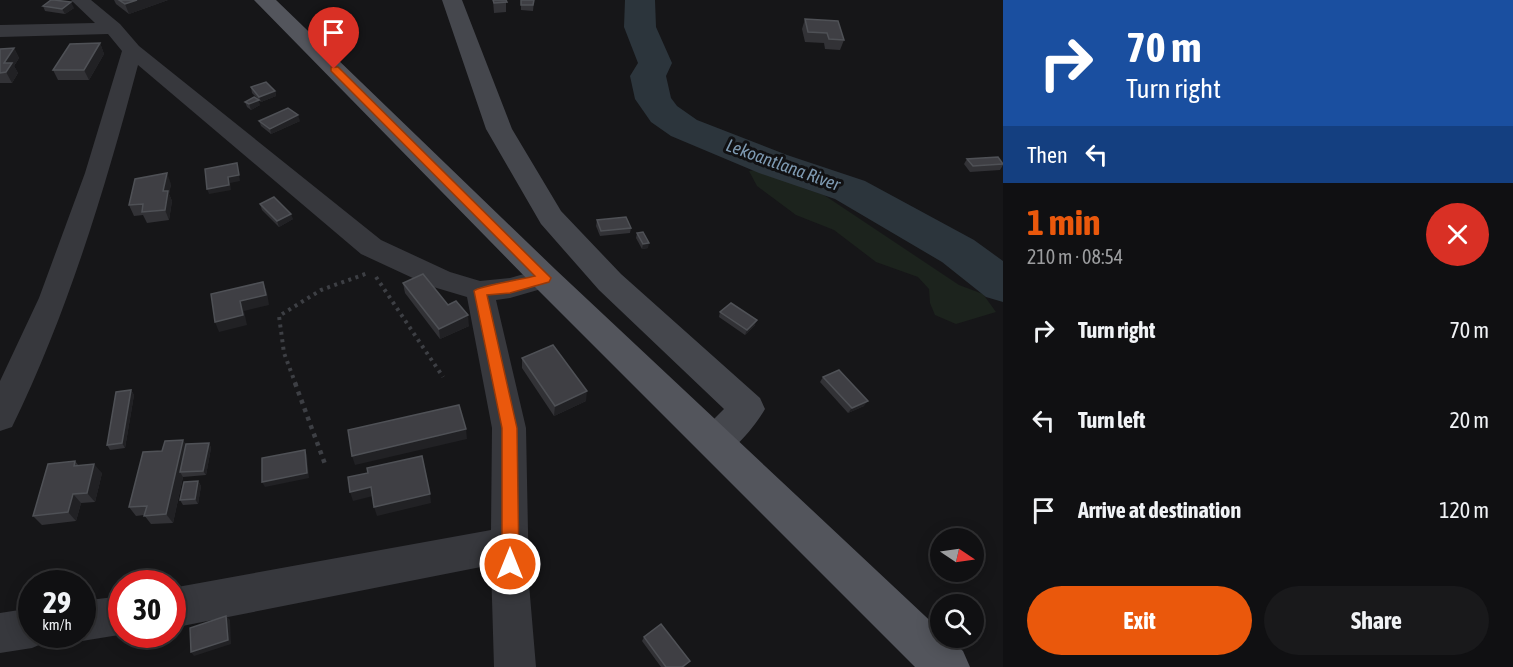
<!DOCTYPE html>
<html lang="en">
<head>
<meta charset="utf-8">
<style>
  :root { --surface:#101012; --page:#19191b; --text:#f1f3f6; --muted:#9c9d9f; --line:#303032; --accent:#ea580c }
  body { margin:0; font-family:"Asap Condensed",sans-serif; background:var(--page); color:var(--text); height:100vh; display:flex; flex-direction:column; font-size:22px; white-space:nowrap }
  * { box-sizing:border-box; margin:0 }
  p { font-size:20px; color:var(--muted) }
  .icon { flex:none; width:33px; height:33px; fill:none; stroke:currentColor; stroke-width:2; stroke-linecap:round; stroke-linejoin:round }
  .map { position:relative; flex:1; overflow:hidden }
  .sheet { display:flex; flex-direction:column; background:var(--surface); width:510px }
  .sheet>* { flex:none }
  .guide { background:#1a4fa0; color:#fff; overflow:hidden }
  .needle { width:39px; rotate:103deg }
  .buttons { position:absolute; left:930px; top:528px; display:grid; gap:12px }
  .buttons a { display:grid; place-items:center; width:54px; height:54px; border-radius:50%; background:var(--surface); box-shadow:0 3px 15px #0003,0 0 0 2px var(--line); font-size:30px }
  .speed { position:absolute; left:18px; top:570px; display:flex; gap:12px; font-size:30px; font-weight:700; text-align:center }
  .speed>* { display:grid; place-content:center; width:78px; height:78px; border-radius:50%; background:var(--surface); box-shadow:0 3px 15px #0003,0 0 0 2px var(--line); line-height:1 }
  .speed small { font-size:15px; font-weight:400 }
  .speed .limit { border:9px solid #d22; background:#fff; color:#111 }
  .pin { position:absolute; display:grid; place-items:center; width:51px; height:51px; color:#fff; margin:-62px -26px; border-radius:50% 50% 50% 0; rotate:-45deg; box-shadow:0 0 6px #0007 }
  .pin .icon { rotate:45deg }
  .me { position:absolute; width:66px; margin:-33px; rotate:0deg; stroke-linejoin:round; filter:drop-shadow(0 0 4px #0008) }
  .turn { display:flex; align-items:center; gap:21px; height:126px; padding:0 24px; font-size:27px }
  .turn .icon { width:78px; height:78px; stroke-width:2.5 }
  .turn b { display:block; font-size:42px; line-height:51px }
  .then { display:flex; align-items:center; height:57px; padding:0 24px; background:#0003; gap:12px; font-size:22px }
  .round { display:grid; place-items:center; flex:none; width:63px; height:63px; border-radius:32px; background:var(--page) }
  .headline { display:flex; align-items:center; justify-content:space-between; height:102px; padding:0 24px }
  h1 { font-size:36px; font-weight:700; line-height:45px; color:var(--accent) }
  .cta { display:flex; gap:12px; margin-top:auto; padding:12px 24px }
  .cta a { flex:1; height:69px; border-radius:36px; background:var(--accent); color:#fff; font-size:24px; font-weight:700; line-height:69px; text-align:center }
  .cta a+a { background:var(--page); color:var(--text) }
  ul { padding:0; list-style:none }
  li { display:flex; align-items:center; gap:18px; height:90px; padding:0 24px }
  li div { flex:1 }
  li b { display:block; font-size:22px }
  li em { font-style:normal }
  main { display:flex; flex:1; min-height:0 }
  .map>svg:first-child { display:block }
  .green { fill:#1c231d }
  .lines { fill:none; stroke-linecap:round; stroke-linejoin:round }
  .river { fill:#2c353c; fill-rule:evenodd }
  .path-far1 { stroke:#3d3f44; stroke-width:4; stroke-dasharray:3 4.5; stroke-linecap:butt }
  .path { stroke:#3d3f44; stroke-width:4.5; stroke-dasharray:4 5; stroke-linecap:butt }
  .street { fill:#37383d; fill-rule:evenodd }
  .secondary { fill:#45474d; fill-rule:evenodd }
  .primary { fill:#53555c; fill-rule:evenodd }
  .wall { fill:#323236 }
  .shaded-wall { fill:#212124 }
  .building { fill:#3f3f44; stroke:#4f5156; stroke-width:1.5 }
  .route { fill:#ea580c; stroke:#983908; stroke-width:1.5 }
  .labels { text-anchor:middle; stroke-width:6; stroke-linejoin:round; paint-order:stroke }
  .water-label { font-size:18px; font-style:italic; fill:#7f9bb3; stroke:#111113 }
</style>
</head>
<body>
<main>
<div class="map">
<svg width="1003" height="667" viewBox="0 0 1003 667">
  <rect width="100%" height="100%" fill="#161618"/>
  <polygon class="green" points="763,169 803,188 824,195 959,285 983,294 996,312 956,324 935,315 930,303 929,289 918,277 876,262 834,230 796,215 757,186 749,171"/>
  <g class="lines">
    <polygon class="river" points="625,0 655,0 656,27 672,63 666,76 671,98 677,106 697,120 787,155 865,181 974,240 1003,261 1003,302 986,297 942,262 835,199 759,173 671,136 651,122 635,99 630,76 638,63 624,27"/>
    <g class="path-far1">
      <polyline points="376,277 443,377"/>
      <polyline points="296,385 284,353 279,316 321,290 368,273"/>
    </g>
    <polyline class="path" points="295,383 325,464"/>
    <g class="street">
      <path d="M 71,0 L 91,0 L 120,24 L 139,46 L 381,240 L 450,272 L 480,281 L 510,278 L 545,268 L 555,271 L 559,278 L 555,285 L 510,298 L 496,300 L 526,428 L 529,584 L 536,667 L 494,667 L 491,565 L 172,628 L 172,588 L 491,530 L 492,428 L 467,297 L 430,286 L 361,254 L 138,65 C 105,189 68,312 12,427 L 0,431 L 0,381 L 39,298 L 85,173 L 122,51 L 108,34 L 0,37 L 0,25 L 95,23 Z"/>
      <polygon points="122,596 122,634 125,634 82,641 68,635 82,634 82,601"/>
      <polygon points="32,608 32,634 49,634 46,642 32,648 0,653 0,613"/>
    </g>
    <path class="secondary" d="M 442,0 L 462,0 L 512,129 L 561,211 L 621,274 L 760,398 L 765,409 C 758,422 731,457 715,458 C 712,458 706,455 702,453 L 696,442 L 702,431 L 724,409 L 599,290 L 541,224 L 486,129 Z"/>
    <polygon class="primary" points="254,0 276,0 556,270 940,630 940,638 949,638 963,651 970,667 915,667 534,286"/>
  </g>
  <g class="wall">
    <polygon points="114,0 168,0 129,14 116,4"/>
    <polygon points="493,0 506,0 506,12 494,13"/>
    <polygon points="534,0 533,11 521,10 521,5"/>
    <polygon points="43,6 74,8 65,14 45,11"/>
    <polygon points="805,19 844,40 840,50 825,49 824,43 805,42 802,29"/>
    <polygon points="100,43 104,54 89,80 58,80 53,70"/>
    <polygon points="14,48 19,58 14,66 18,73 12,83 0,83 0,49"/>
    <polygon points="251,87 275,91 276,96 261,102 252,93"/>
    <polygon points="245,102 260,105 251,110 247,107"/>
    <polygon points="259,121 300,121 271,134 261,126"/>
    <polygon points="967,159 1003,164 1003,165 1000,170 970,172 964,164"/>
    <polygon points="171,184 169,194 172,201 169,220 147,223 143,215 134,216 129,205"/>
    <polygon points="260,204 293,219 279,227 262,210"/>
    <polygon points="597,220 631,228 630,233 600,236 596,226"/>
    <polygon points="637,233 648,248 642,249 636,238"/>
    <polygon points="403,283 448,305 469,326 440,339 405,293"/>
    <polygon points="720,312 755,325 745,335 719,317"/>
    <polygon points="522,358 586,401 554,416 522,368"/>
    <polygon points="823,377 864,406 848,413 820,382"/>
    <polygon points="131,390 134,395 125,448 110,450 107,445"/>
    <polygon points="209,443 211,448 206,475 183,477 173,523 151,524 144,515 136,516 129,507 162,451 186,444"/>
    <polygon points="75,461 79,466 102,473 95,502 81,503 76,521 42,525 33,516"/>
    <polygon points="198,481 201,486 198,504 183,505 180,500"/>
    <polygon points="644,637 690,661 684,667 661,667 642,641"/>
  </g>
  <g class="shaded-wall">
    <polygon points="137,0 168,0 129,14 125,4"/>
    <polygon points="71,2 74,8 65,14 62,9"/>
    <polygon points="100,43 104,54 89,80 84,70"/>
    <polygon points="14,48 19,58 14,66 18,73 12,83 6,72 4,63"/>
    <polygon points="275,91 276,96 261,102 259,97"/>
    <polygon points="259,100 260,105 251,110 249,104"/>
    <polygon points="298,115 300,121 271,134 270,129"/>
    <polygon points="237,163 240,181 230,183 231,190 209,194 207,189 228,177"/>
    <polygon points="167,173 171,184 169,194 172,201 169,220 165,210 163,191"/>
    <polygon points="291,214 293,219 279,227 277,221"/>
    <polygon points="649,243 648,248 642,249 643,244"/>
    <polygon points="263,282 267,292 269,305 244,311 247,325 219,332 215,322"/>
    <polygon points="468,315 469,326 440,339 439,329"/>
    <polygon points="757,320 755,325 745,335 747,330"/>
    <polygon points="131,390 134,395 125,448 122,443"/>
    <polygon points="587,391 586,401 554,416 555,406"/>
    <polygon points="868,401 864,406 848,413 852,408"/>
    <polygon points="466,429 467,439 355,465 352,456"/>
    <polygon points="183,440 189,449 180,472 183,477 173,523 166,514"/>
    <polygon points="209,443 211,448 206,475 203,471"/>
    <polygon points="305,450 307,455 309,478 265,487 262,482"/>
    <polygon points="94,464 102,473 95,502 87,493"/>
    <polygon points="198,481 201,486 198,504 195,499"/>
    <polygon points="371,487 373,496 353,501 350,492"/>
    <polygon points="73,494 81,503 76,521 68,512"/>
    <polygon points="430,494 431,503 377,516 374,507"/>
    <polygon points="226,616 230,620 231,644 194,656 191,652"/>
  </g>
  <g class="building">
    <polygon points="51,0 54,0 71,2 62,9 43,6"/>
    <polygon points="119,0 137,0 125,4"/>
    <polygon points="493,0 506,0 507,2 494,3"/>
    <polygon points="521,0 534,0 533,5 521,5"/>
    <polygon points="805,19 838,21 844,40 829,39 827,33 808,32"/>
    <polygon points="100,43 84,70 53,70 70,44"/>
    <polygon points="14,48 4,63 12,63 6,72 0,73 0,49"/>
    <polygon points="266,82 275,91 259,97 251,87"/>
    <polygon points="254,97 259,100 249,104 245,102"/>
    <polygon points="288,108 298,115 270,129 259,121"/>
    <polygon points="998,157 1003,164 973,166 967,159"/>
    <polygon points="237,163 239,175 228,177 229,185 207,189 205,169"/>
    <polygon points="167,173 163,191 168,191 165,210 142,212 143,204 129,205 135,179"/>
    <polygon points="274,197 291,214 277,221 260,204"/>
    <polygon points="626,217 631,228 601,231 597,220"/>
    <polygon points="643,232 649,243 643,244 637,233"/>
    <polygon points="423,274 448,305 456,301 468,315 439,329 403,283"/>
    <polygon points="263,282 266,295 240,301 243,315 215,322 211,294"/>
    <polygon points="731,303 757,320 747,330 720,312"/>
    <polygon points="553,345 587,391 555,406 522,358"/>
    <polygon points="839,370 868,401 852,408 823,377"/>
    <polygon points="131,390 122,443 107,445 116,392"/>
    <polygon points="459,405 466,429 352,456 348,430"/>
    <polygon points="183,440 166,514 144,516 147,506 129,507 143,452 162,451 165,441"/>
    <polygon points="209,443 203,471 180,472 186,444"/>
    <polygon points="305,450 307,473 262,482 262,458"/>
    <polygon points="422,456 430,494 374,507 371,487 350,492 348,477 368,473 367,468"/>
    <polygon points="75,461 74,466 94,464 87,493 73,494 68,512 33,516 48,464"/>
    <polygon points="198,481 195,499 180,500 184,482"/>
    <polygon points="226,616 228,640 191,652 190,628"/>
    <polygon points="661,624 690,661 682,667 666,667 644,637"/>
  </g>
  <path class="route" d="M 331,67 L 338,67 L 551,278 L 549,282 L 510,293 L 487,295 L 517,428 L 519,564 L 516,570 L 510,573 L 504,570 L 502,564 L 502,428 L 474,291 C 478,286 524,279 535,276 L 331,71 Z"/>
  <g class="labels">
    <g class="water-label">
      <text transform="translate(783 165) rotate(20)" y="6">Lekoantlana River</text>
    </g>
  </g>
</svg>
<div class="buttons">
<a><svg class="needle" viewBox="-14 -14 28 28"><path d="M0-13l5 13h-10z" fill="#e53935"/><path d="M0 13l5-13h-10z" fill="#9c9d9f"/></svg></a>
<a><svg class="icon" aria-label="search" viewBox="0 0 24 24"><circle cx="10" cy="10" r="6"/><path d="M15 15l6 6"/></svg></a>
</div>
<div class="speed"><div>29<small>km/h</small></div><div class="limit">30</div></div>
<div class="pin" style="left:334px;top:69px;background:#d93025"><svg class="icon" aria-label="arrive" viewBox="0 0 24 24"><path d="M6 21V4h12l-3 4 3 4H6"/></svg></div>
<svg class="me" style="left:510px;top:564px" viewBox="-20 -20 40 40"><circle r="17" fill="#ea580c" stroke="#fff" stroke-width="3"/><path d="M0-11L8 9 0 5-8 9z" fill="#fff"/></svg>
</div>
<section class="sheet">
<div class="guide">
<div class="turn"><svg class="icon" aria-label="right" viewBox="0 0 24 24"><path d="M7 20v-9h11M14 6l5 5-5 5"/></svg><div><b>70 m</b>Turn right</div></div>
<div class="then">Then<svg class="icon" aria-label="left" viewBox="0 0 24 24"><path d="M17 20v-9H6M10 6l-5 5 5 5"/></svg></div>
</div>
<div class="headline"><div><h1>1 min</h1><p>210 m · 08:54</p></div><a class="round" style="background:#d93025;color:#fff"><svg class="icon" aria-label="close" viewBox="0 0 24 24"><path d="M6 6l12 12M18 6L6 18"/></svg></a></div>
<ul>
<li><svg class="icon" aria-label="right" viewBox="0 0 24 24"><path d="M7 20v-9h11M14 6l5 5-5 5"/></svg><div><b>Turn right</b></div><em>70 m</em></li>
<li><svg class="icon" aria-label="left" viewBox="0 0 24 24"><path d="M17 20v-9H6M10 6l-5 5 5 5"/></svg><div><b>Turn left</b></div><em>20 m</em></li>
<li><svg class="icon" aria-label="arrive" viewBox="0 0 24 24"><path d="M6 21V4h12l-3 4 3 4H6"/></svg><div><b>Arrive at destination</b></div><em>120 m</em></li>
</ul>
<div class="cta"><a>Exit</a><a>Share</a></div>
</section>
</main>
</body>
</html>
